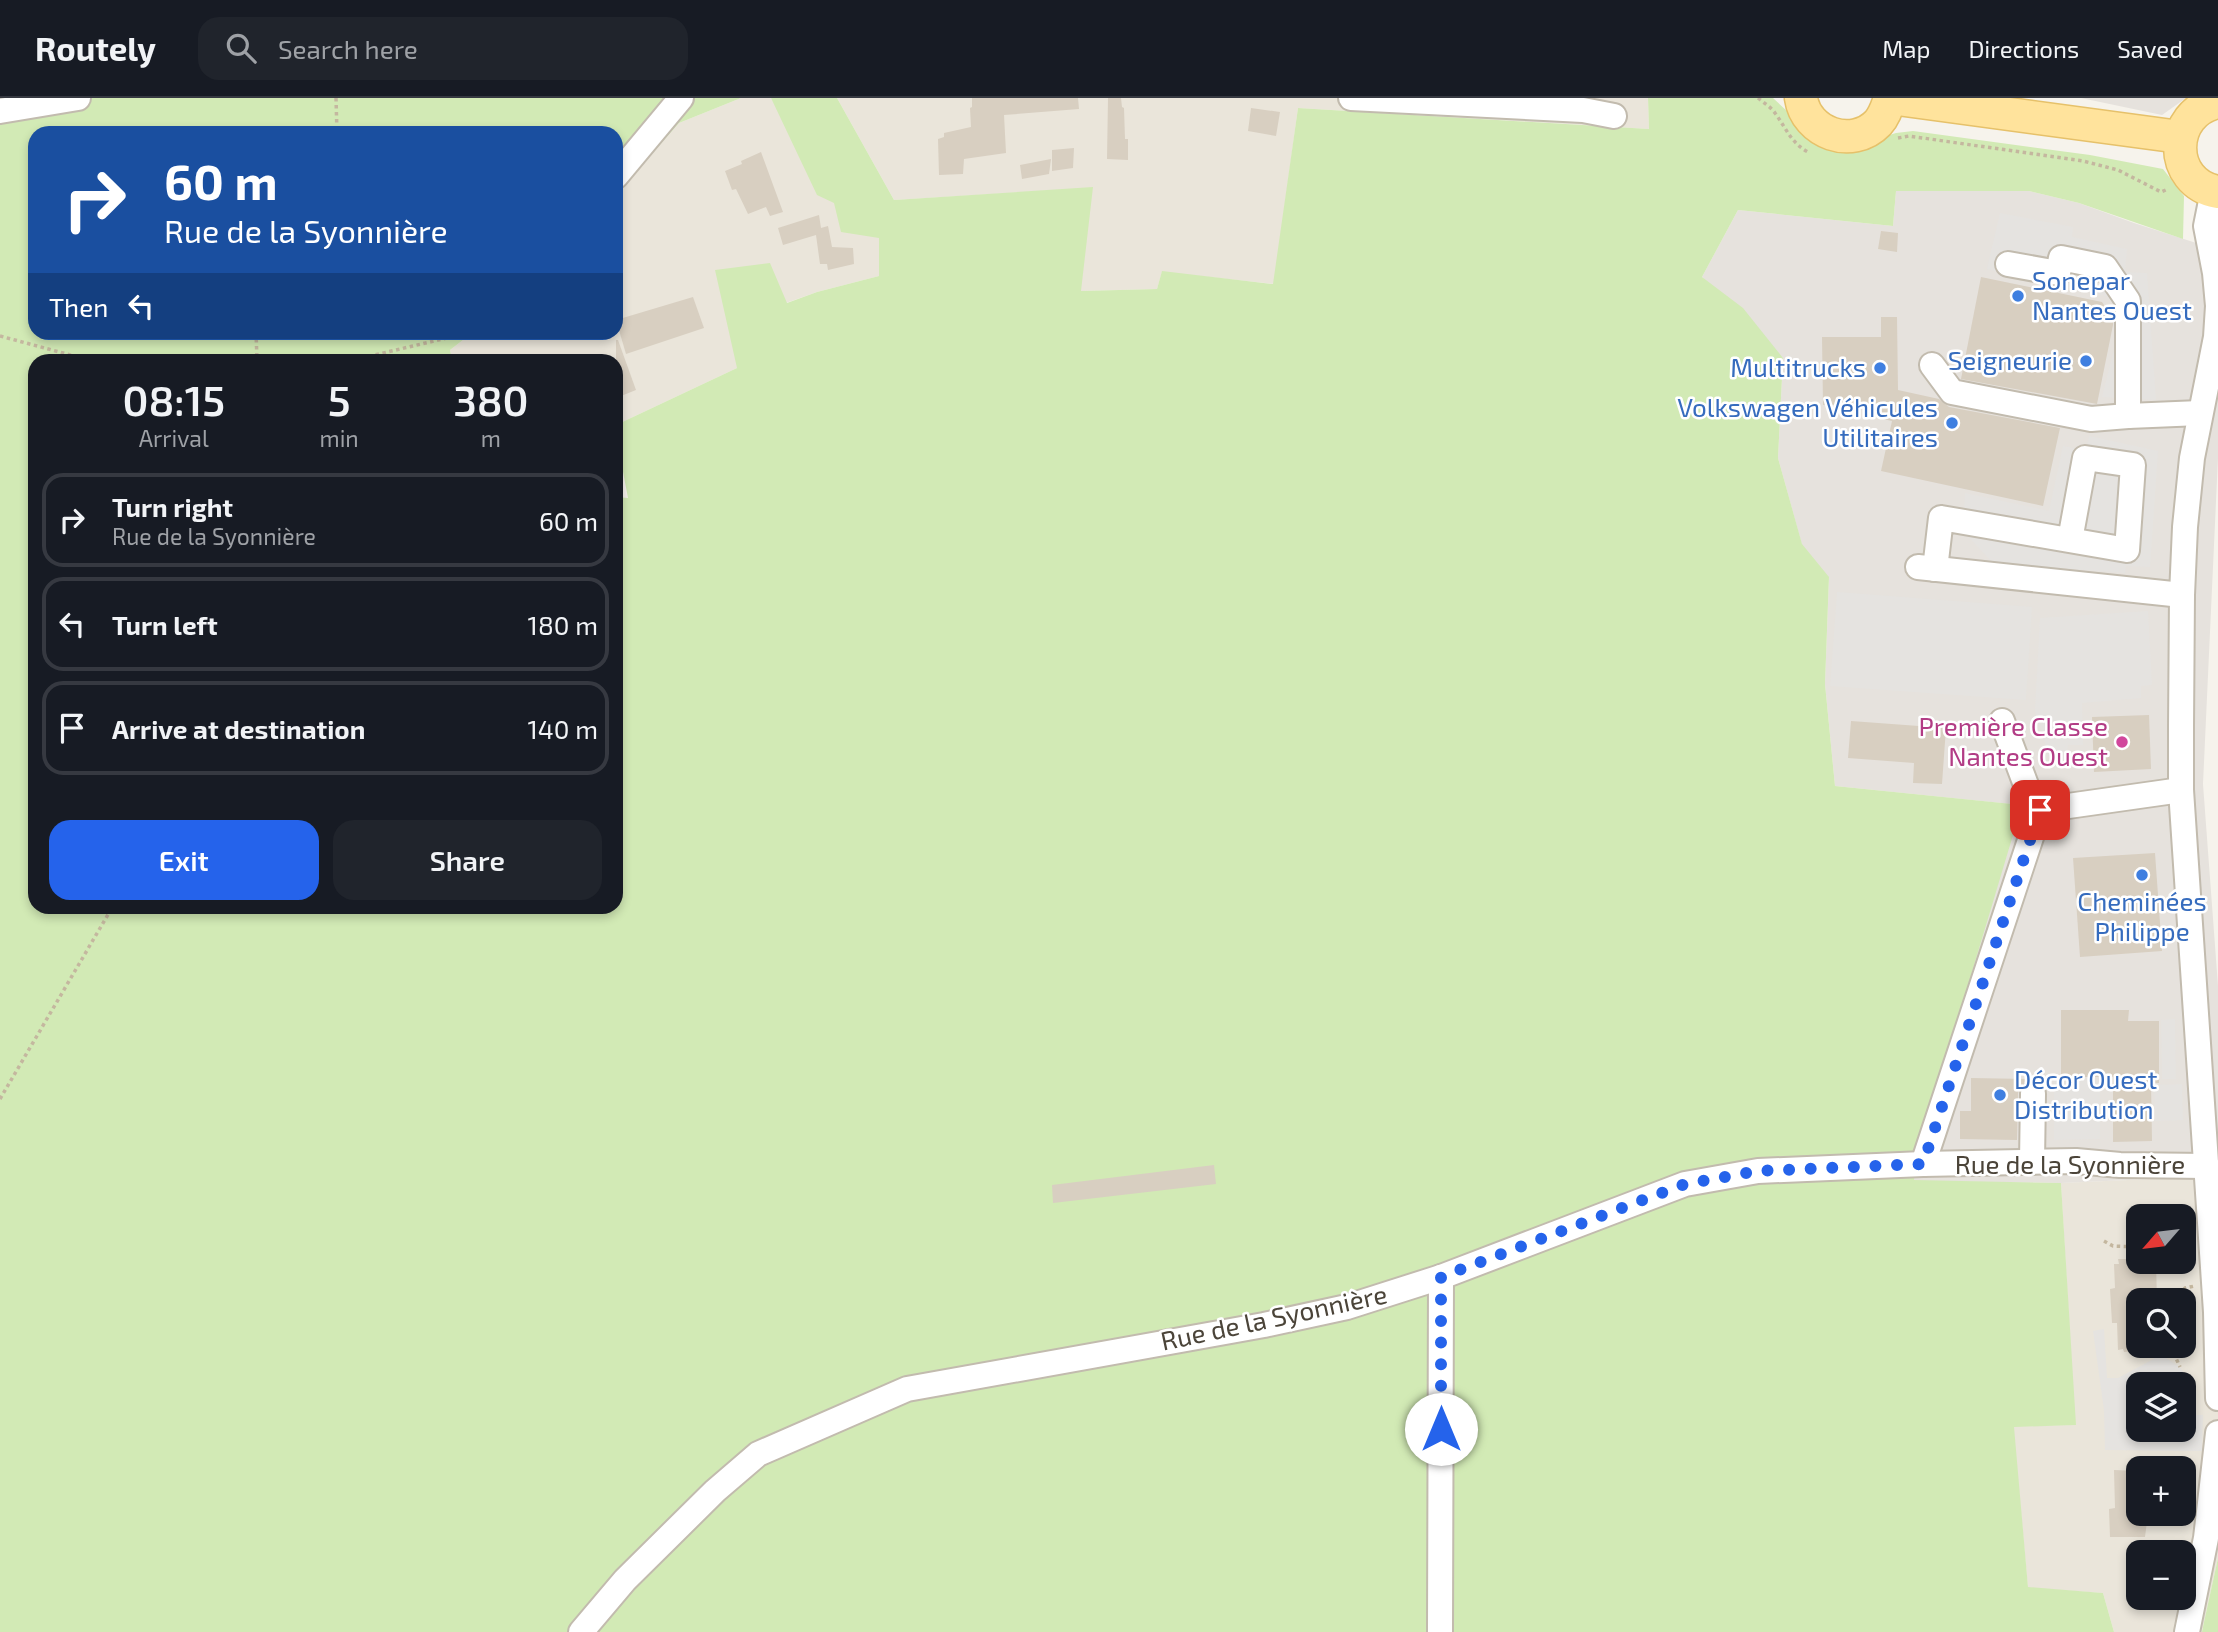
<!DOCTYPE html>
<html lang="en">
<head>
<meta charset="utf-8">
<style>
  :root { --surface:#171b24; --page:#20242c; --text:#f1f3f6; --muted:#9ea1a6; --line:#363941; --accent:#2563eb }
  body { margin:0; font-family:"Exo 2",sans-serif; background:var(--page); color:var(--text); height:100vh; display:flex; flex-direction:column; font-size:26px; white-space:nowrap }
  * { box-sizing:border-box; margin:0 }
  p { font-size:23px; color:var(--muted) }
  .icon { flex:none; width:38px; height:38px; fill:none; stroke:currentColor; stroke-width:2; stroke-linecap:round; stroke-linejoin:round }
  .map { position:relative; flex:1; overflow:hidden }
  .sheet { position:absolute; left:28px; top:256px; width:595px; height:560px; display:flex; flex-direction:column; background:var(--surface); border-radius:21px; box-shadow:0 4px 10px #0003 }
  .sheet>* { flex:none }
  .top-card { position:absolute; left:28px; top:28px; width:595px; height:214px; border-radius:21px; box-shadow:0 4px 10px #0003; background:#1a4fa0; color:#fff; overflow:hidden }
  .needle { width:46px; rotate:242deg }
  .buttons { position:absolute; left:2126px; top:1106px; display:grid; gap:14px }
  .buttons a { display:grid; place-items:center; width:70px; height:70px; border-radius:14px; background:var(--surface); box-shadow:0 4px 10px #0003; font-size:35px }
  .pin { position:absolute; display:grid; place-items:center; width:60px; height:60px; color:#fff; margin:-30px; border-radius:14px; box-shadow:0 4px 10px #0006 }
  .me { position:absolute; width:77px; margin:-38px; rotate:0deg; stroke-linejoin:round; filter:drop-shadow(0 0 5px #0008) }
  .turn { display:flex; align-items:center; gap:24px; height:147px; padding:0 21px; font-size:32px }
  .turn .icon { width:91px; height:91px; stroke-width:2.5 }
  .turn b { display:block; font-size:49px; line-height:60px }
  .then { display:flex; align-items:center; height:66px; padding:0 21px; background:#0003; gap:14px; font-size:26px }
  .eta { display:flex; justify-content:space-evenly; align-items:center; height:119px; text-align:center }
  .eta b { font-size:42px; font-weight:600; line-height:49px }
  .action { display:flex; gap:14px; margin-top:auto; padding:14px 21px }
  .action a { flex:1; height:80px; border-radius:21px; background:var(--accent); color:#fff; font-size:28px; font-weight:600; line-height:80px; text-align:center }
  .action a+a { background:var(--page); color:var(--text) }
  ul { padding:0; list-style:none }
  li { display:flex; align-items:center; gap:21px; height:94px; margin:0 14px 10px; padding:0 7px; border:4px solid var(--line); border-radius:21px }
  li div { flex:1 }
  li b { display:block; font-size:26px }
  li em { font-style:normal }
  header { display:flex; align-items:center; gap:42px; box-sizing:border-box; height:98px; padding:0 35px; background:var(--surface); border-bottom:2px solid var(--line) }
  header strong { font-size:33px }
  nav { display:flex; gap:38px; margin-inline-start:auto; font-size:24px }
  .search { width:490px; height:63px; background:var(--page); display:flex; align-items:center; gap:18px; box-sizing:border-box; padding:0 24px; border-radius:21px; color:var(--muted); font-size:26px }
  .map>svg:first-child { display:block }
  .residential { fill:#eae5da; fill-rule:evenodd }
  .industrial { fill:#e6e2dd }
  .green { fill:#d2eab5 }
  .parking { fill:#e5e3e0; fill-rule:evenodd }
  .building { fill:#d8cfc1 }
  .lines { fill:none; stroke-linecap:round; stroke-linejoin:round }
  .minor-casing { stroke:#c2bbae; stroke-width:28 }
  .major-casing { stroke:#e6c16a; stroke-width:35 }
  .path { stroke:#c4b79f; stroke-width:3.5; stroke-dasharray:3.5 3.5; stroke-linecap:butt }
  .minor { stroke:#fff; stroke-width:24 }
  .major { stroke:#ffe39c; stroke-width:32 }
  .route { stroke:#2563eb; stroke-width:12; stroke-dasharray:0 21.6 }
  .shop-dot { fill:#3f7fe0; stroke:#fff; stroke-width:2.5 }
  .hotel-dot { fill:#d1479c; stroke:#fff; stroke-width:2.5 }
  .labels { text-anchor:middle; stroke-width:5; stroke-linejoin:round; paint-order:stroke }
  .shop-label { font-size:26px; fill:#366cbe; stroke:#fff; text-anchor:end }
  .hotel-label { font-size:26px; fill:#b23c85; stroke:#fff; text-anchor:end }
  .street-label { font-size:26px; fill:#4b4439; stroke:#fff }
</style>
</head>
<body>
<header>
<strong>Routely</strong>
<div class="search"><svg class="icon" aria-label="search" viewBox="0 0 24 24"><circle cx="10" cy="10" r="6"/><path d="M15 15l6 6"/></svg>Search here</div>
<nav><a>Map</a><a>Directions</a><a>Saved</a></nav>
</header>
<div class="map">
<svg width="2218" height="1534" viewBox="0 0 2218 1534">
  <rect width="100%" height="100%" fill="#f6f3ec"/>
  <g class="residential">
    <polygon points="741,0 771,0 834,104 879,140 879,178 817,194 786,205 737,270 616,327 616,262 452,262 450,252 472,235 616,234 616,97 679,25"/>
    <polygon points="837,0 1648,0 1649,31 1298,10 1274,186 1162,174 1157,191 1080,193 1092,90 894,102"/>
    <path d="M 2218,1078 L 2218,1460 L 2202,1534 L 2114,1534 L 2103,1495 L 2028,1490 L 2013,1328 L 2075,1327 L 2061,1085 ZM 2138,1118 L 2184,1118 L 2184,1164 L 2138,1164 ZM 2138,1202 L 2184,1202 L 2184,1248 L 2138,1248 ZM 2138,1286 L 2184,1286 L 2184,1332 L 2138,1332 ZM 2138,1370 L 2184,1370 L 2184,1416 L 2138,1416 ZM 2138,1454 L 2184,1454 L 2184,1500 L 2138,1500 Z"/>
  </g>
  <g class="industrial">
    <polygon points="2081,0 2186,0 2162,17"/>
    <polygon points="1896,93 2029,93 2079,105 2134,125 2218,152 2218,360 2203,686 2218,888 2218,1078 2061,1085 1913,1083 1916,1061 2021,707 1835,688 1825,586 1829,480 1802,447 1778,360 1783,260 1702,179 1738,112 1893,128"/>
  </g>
  <g class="green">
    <polygon points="0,0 741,0 679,25 616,97 616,35 35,35 35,234 472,235 450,252 452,262 35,262 35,808 616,808 616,399 628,400 616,337 616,327 737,270 715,172 770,165 787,205 817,194 879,178 879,140 841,134 834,105 817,97 771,0 837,0 894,102 1093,89 1081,193 1157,191 1162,173 1273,186 1298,10 1649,31 1648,0 1773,0 1788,14 1816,47 1844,51 1896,35 1913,33 2090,57 2163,71 2184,98 2183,141 2079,105 2029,93 1896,93 1893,128 1738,112 1702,179 1743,210 1783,260 1778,360 1802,446 1829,479 1825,586 1835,688 2022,707 1916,1061 1914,1082 2061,1085 2076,1327 2014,1329 2028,1489 2103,1495 2114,1534 0,1534"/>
    <polygon points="2218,1460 2218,1534 2202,1534 2204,1524"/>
  </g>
  <g class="parking">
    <polygon points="2000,115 2073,129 2072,139 2127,151 2125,174 2147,175 2156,302 2102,299 2122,220 2109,199 1987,171"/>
    <polygon points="2089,338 2158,353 2150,469 2126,468 2125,475 1993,465 1963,433 1965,395 2049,413 2063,348 2086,353"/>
    <polygon points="1837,494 2032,509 2026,602 1830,588"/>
    <polygon points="2148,513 2152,587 2141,588 2141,600 2082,605 2083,647 2068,647 2067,664 2051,664 2035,613 2040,520"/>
    <polygon points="2175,921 2176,981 2162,981 2161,922"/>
    <polygon points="2054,982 2100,982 2100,1041 2054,1042"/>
    <polygon points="2182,986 2183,1022 2155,1023 2154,987"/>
    <path d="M 2104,1231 L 2107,1280 L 2118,1280 L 2161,1257 L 2180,1269 L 2185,1278 L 2186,1317 L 2203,1317 L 2202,1353 L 2105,1352 L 2104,1312 L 2093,1233 ZM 2184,1286 L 2184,1332 L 2138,1332 L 2138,1286 Z"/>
  </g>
  <g class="building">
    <polygon points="972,0 1078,0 1079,11 1004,17 1006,55 964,61 963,76 939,77 938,41 944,39 944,35 971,29 970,10 972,9"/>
    <polygon points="1108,0 1121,0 1122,9 1124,10 1125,41 1128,41 1128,62 1107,61"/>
    <polygon points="1251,10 1280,14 1276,38 1248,33"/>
    <polygon points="1074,50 1073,70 1052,73 1052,52"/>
    <polygon points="761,54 783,114 770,118 766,109 748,116 736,91 732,92 725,73 742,66 741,63"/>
    <polygon points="1051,61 1049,76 1022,81 1020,67"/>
    <polygon points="819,117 821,130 828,128 832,149 853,150 854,166 828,172 827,166 820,166 816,137 783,147 778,130"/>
    <polygon points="1881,133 1898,135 1897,154 1878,151"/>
    <polygon points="1981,179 2102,204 2113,221 2113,227 2097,306 1961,281"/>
    <polygon points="693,199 704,230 626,256 616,222"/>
    <polygon points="1881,219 1897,219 1898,292 1939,301 1949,309 2060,330 2043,408 1881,373 1892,323 1879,320 1879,306 1823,307 1822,239 1881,239"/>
    <polygon points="616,242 618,242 636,292 616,300"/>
    <polygon points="2149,617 2151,671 2094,674 2092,619"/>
    <polygon points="1851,623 1946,630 1942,686 1913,685 1914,665 1848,660"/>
    <polygon points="2155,755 2162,853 2080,859 2073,760"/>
    <polygon points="2061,912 2129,912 2128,923 2159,923 2159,985 2151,985 2152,1043 2113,1044 2113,979 2061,979"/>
    <polygon points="1971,980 2028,981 2021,988 2018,995 2017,1042 1960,1041 1960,1013 1971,1013"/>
    <polygon points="1214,1067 1216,1086 1053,1105 1052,1087"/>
    <polygon points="2118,1161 2138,1161 2138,1164 2156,1164 2157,1202 2138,1202 2138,1253 2124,1254 2123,1251 2118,1252 2117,1225 2112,1225 2110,1191 2115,1190 2114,1166 2119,1166"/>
    <polygon points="2114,1372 2138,1373 2138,1416 2148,1416 2145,1439 2110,1439 2109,1411 2115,1410"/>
  </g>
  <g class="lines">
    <defs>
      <g id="minor">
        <polyline points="1351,0 1583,12 1614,18"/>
        <polyline points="0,13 78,0"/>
        <polyline points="616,78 681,0"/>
        <polyline points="2213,93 2206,128 2215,175 2218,208 2216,239 2192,360 2185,429 2182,497 2181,628 2181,692 2216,1214 2218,1300"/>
        <polyline points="2008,166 2058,175 2061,160 2105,169 2128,203 2128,318 2200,315"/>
        <polyline points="1932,267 1952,294 2091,321 2128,318"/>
        <polyline points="1918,469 2182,497"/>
        <polyline points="1935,471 1941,420 2127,452 2133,367 2085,360 2070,442"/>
        <polyline points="2002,623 2029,695 2040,712"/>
        <polyline points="2040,712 2181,692"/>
        <polyline points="2032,1064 2033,996"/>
        <polyline points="1923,1066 2040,712"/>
        <polyline points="581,1534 625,1482 715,1393 758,1356 907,1291 1264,1227 1347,1209 1441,1179 1685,1086 1758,1073 1923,1066 2076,1063 2120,1067 2207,1068"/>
        <polyline points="1440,1534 1441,1179"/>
        <polyline points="2187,1534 2206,1440 2218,1335"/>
      </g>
      <g id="major">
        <path d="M 1801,0 C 1806,35 1852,52 1878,25 C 1885,17 1887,9 1890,0"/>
        <polyline points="1890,0 2180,39"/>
        <path d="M 2218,4 C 2168,14 2167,85 2218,94"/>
      </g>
    </defs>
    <use href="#minor" class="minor-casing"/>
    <use href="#major" class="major-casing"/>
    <g class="path">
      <polyline points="336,0 337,35"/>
      <path d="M 1758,0 C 1764,5 1771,9 1775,15 C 1786,30 1791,45 1808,54"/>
      <polyline points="1898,40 1909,38 2083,63 2118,72 2161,94 2168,91"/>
      <polyline points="256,234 257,262"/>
      <polyline points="0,238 89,262"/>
      <polyline points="362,260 451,239 457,234"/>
      <polyline points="256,262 362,260 360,262"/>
      <polyline points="0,1001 113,808"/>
      <polyline points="2104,1143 2113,1148 2138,1149"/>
      <polyline points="2174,1202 2185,1190 2195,1188"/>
      <polyline points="2177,1248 2175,1258 2180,1269"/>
    </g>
    <use href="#minor" class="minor"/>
    <use href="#major" class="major"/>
  </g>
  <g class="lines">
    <polyline class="route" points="1441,1331 1441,1179 1685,1086 1758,1073 1923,1066 2040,712"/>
  </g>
  <g class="shop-dot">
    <circle cx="2018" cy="198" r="7"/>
    <circle cx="2086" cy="263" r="7"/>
    <circle cx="1880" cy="270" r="7"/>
    <circle cx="1952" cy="325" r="7"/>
    <circle cx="2142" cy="777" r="7"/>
    <circle cx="2000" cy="997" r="7"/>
  </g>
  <circle class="hotel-dot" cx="2122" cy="644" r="7"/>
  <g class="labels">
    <g class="shop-label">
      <text x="2032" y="192" text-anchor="start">Sonepar<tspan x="2032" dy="30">Nantes Ouest</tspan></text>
      <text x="2072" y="272">Seigneurie</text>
      <text x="1866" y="279">Multitrucks</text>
      <text x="1938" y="319">Volkswagen Véhicules<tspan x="1938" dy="30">Utilitaires</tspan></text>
      <text x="2142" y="813" text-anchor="middle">Cheminées<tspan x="2142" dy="30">Philippe</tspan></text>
      <text x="2014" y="991" text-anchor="start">Décor Ouest<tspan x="2014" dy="30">Distribution</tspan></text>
    </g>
    <g class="hotel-label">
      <text x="2108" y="638">Première Classe<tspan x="2108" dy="30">Nantes Ouest</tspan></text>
    </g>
    <g class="street-label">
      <text x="2070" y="1076">Rue de la Syonnière</text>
      <text transform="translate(1274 1220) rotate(-12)" y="9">Rue de la Syonnière</text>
    </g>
  </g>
</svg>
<div class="buttons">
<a><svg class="needle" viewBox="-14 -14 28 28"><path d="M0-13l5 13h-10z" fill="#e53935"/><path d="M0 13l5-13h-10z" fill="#9ea1a6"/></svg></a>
<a><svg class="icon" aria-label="search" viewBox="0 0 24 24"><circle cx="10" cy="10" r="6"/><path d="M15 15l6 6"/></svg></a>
<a><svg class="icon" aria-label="layers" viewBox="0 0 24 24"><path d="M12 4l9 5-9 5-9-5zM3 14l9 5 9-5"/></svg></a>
<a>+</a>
<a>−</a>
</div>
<div class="pin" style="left:2040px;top:712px;background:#d93025"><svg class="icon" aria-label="arrive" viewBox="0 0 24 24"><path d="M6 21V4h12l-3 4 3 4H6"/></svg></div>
<svg class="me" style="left:1441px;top:1331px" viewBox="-20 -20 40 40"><circle r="19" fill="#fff"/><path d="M0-13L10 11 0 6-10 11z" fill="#2563eb"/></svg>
<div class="top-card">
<div class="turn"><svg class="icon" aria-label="right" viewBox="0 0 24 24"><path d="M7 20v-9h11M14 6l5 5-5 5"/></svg><div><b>60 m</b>Rue de la Syonnière</div></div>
<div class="then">Then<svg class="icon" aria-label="left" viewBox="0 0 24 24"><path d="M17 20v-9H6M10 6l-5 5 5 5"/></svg></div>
</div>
<section class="sheet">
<div class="eta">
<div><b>08:15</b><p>Arrival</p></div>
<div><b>5</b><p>min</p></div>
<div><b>380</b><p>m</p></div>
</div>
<ul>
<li><svg class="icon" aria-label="right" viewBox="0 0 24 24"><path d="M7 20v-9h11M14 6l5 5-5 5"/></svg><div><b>Turn right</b><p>Rue de la Syonnière</p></div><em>60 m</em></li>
<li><svg class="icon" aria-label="left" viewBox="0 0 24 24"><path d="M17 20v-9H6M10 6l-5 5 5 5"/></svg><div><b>Turn left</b></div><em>180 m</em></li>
<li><svg class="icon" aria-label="arrive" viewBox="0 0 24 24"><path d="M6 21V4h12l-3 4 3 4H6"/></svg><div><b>Arrive at destination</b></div><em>140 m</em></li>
</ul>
<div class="action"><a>Exit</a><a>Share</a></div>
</section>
</div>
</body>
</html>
